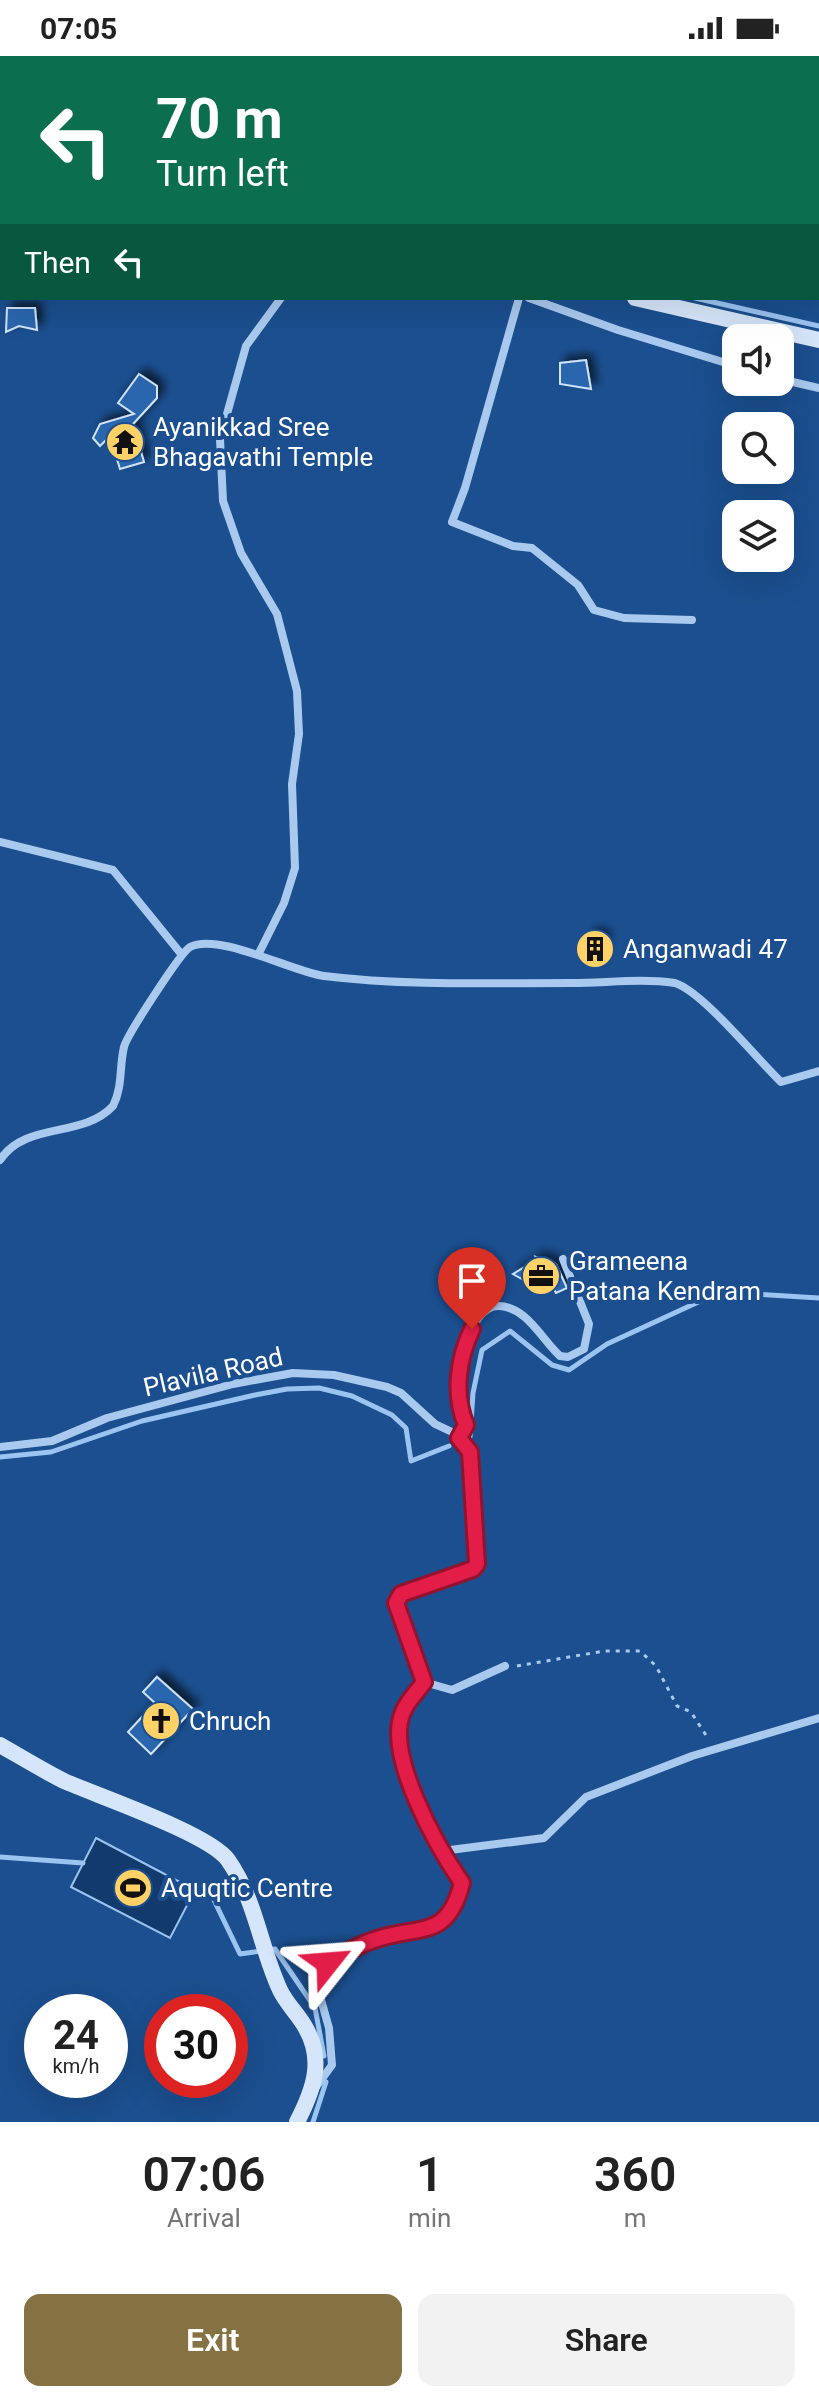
<!DOCTYPE html>
<html lang="en">
<head>
<meta charset="utf-8">
<style>
  :root { --surface:#fff; --page:#f2f2f2; --text:#222; --muted:#767676; --accent:#857141 }
  body { margin:0; font-family:Roboto,sans-serif; background:var(--page); color:var(--text); height:100vh; display:flex; flex-direction:column; font-size:30px; white-space:nowrap }
  * { box-sizing:border-box; margin:0 }
  p { font-size:26px; color:var(--muted) }
  .icon { flex:none; width:44px; height:44px; fill:none; stroke:currentColor; stroke-width:2; stroke-linecap:round; stroke-linejoin:round }
  .map { position:relative; height:2066px; overflow:hidden }
  .panel { display:flex; flex-direction:column; background:var(--surface); flex:1 }
  .panel>* { flex:none }
  .guide { position:absolute; left:0px; top:0px; width:820px; height:244px; box-shadow:0 8px 32px #0002; background:#0b6e4f; color:#fff; overflow:hidden }
  .tools { position:absolute; left:722px; top:268px; display:grid; gap:16px }
  .tools a { display:grid; place-items:center; width:72px; height:72px; border-radius:16px; background:var(--surface); box-shadow:0 8px 32px #0002; font-size:40px }
  .speed { position:absolute; left:24px; top:1938px; display:flex; gap:16px; font-size:40px; font-weight:700; text-align:center }
  .speed>* { display:grid; place-content:center; width:104px; height:104px; border-radius:50%; background:var(--surface); box-shadow:0 8px 32px #0002; line-height:1 }
  .speed small { font-size:20px; font-weight:400 }
  .speed .limit { border:12px solid #d22; background:#fff; color:#111 }
  .pin { position:absolute; display:grid; place-items:center; width:68px; height:68px; color:#fff; margin:-82px -34px; border-radius:50% 50% 50% 0; rotate:-45deg; box-shadow:0 0 8px #0007 }
  .pin .icon { rotate:45deg }
  .me { position:absolute; width:88px; margin:-44px; rotate:62deg; stroke-linejoin:round; filter:drop-shadow(0 0 6px #0008) }
  .turn { display:flex; align-items:center; gap:28px; height:168px; padding:0 24px; font-size:36px }
  .turn .icon { width:104px; height:104px; stroke-width:2.5 }
  .turn b { display:block; font-size:56px; line-height:68px }
  .then { display:flex; align-items:center; height:76px; padding:0 24px; background:#0003; gap:16px; font-size:30px }
  .eta { display:flex; justify-content:space-evenly; align-items:center; height:136px; text-align:center }
  .eta b { font-size:48px; font-weight:600; line-height:56px }
  .cta { display:flex; gap:16px; margin-top:auto; padding:16px 24px }
  .cta a { flex:1; height:92px; border-radius:16px; background:var(--accent); color:#fff; font-size:32px; font-weight:600; line-height:92px; text-align:center }
  .cta a+a { background:var(--page); color:var(--text) }
  .status { display:flex; justify-content:space-between; align-items:center; height:56px; padding:0 40px; background:var(--surface); direction:ltr }
  .status svg { height:22px; fill:currentColor }
  .map>svg:first-child { display:block }
  .water { fill:#123a6d; stroke:#9cc4f0; stroke-width:2 }
  .lines { fill:none; stroke-linecap:round; stroke-linejoin:round }
  .stream { stroke:#9cc4f0; stroke-width:5 }
  .building { fill:#2a66ad; stroke:#cfe3fa; stroke-width:2; filter:url(#shadow) }
  .path { stroke:#a9c9ee; stroke-width:3; stroke-dasharray:4 6; stroke-linecap:butt }
  .street { stroke:#a9c9ee; stroke-width:8 }
  .secondary { stroke:#d6e6fa; stroke-width:16 }
  .primary { stroke:#f0f6ff; stroke-width:20 }
  .route-casing { stroke:#92132f; stroke-width:20 }
  .route { stroke:#e11d48; stroke-width:14 }
  .labels { text-anchor:middle; stroke-width:8; stroke-linejoin:round; paint-order:stroke }
  .poi-label { font-size:26px; fill:#fff; stroke:#1b4f8f; text-anchor:start }
  .street-label { font-size:26px; fill:#fff; stroke:#1b4f8f }
</style>
</head>
<body>
<div class="status"><b>07:05</b><svg viewBox="0 0 49 12"><path d="M0 12V9h3v3zM5 12V6h3v6zM10 12V3h3v9zM15 12V0h3v12zM26 1h20v11H26zM47 4h2v5h-2z"/></svg></div>
<div class="map">
<svg width="819" height="2066" viewBox="0 0 819 2066">
  <defs>
    <filter id="shadow"><feDropShadow dx="6" dy="-6" stdDeviation="4" flood-color="#0009"/></filter>
  </defs>
  <rect width="100%" height="100%" fill="#1b4f8f"/>
  <polygon class="water" points="96,1782 195,1834 170,1882 71,1831"/>
  <g class="lines">
    <g class="stream">
      <polyline points="317,0 319,2"/>
      <polyline points="547,0 551,2"/>
      <polyline points="818,152 819,153"/>
      <polyline points="695,242 819,270"/>
      <polyline points="470,1381 473,1337 482,1294 510,1275 552,1309 569,1314 607,1288 720,1236 819,1242"/>
      <polyline points="0,1401 51,1396 142,1365 255,1339 287,1333 319,1332 352,1340 392,1359 406,1372 411,1405 449,1390"/>
      <polyline points="0,1801 83,1807"/>
      <polyline points="190,1832 211,1838 240,1898 275,1893 315,1952 324,2000"/>
      <polyline points="313,2066 326,2026"/>
    </g>
  </g>
  <g class="building">
    <polygon points="7,252 35,252 37,274 19,270 6,276"/>
    <polygon points="586,304 591,333 560,328 560,307"/>
    <polygon points="139,318 157,330 157,342 133,368 144,406 120,413 110,380 100,390 93,382 100,368 134,358 118,347"/>
    <polygon points="590,878 604,880 600,908 586,906"/>
    <polygon points="536,1201 556,1208 567,1232 556,1237 548,1222 541,1234 513,1218 533,1206 539,1206"/>
    <polygon points="157,1621 193,1653 151,1698 128,1676 155,1647 143,1636"/>
  </g>
  <g class="lines">
    <polyline class="path" points="517,1610 604,1595 640,1595 656,1610 677,1650 691,1656 709,1684"/>
    <g class="street">
      <polyline points="575,0 578,2"/>
      <polyline points="0,29 2,30"/>
      <polyline points="818,83 819,82"/>
      <polyline points="519,242 465,432 452,466 513,490 532,492 578,529 594,554 624,562 692,564"/>
      <polyline points="529,242 618,274 736,310"/>
      <polyline points="780,323 819,332"/>
      <polyline points="0,786 113,814 182,899"/>
      <polyline points="258,899 284,847 295,812 292,728 299,678 297,635 277,558 241,497 223,445 220,383 246,290 281,242"/>
      <path d="M 0,1104 C 26,1065 82,1083 113,1050 C 123,1030 119,1012 124,991 C 127,979 181,896 190,891 C 218,876 293,916 324,920 C 406,930 490,927 572,927 C 606,927 641,922 675,927 C 703,936 756,1002 781,1026 L 819,1015"/>
      <path d="M 459,1382 L 466,1369 C 463,1362 459,1353 458,1346 C 454,1323 468,1249 499,1250 C 527,1251 542,1284 560,1300 L 568,1301 L 584,1293 L 589,1268 L 563,1203"/>
      <polyline points="0,1391 52,1385 107,1362 233,1328 293,1317 334,1319 387,1331 401,1337 435,1368 452,1376 470,1396 477,1508 473,1513 401,1538 396,1542 398,1561 424,1626 452,1634 505,1610"/>
      <polyline points="424,1626 402,1656 399,1677 418,1755 446,1805"/>
      <path d="M 316,2031 L 332,2009 L 329,1972 L 316,1926 C 352,1867 436,1889 456,1851 C 459,1845 460,1834 462,1827 L 447,1805 L 450,1794 L 544,1782 L 586,1741 L 692,1700 L 819,1662"/>
    </g>
    <g class="secondary">
      <polyline points="635,242 819,284"/>
      <path d="M 0,1689 C 21,1701 42,1714 64,1725 C 98,1740 210,1778 228,1804 C 256,1844 260,1891 280,1934 C 286,1947 297,1957 304,1969 C 325,2003 314,2033 297,2066"/>
    </g>
    <g class="primary">
      <polyline points="171,0 186,2"/>
      <polyline points="202,2 207,0"/>
    </g>
  </g>
  <g class="lines">
    <defs>
      <path id="route" d="M 328,1907 C 343,1898 358,1889 374,1884 C 420,1868 447,1885 462,1827 C 438,1792 384,1698 403,1656 C 407,1645 418,1635 424,1626 L 396,1547 L 401,1538 L 473,1513 L 477,1508 L 470,1396 L 459,1382 L 466,1369 C 453,1338 458,1303 472,1273"/>
    </defs>
    <use href="#route" class="route-casing"/>
    <use href="#route" class="route"/>
  </g>
  <defs>
    <symbol id="temple-disc" viewBox="-11 -11 22 22"><circle r="9.5" fill="#ffd166" stroke="#1b4f8f"/><path d="M0-6L5-2H3V0L6.5 2.5H4V6H1.5V3h-3V6H-4V2.5H-6.5L-3 0V-2H-5Z" fill="#111"/></symbol>
    <symbol id="building-disc" viewBox="-11 -11 22 22"><circle r="9.5" fill="#ffd166" stroke="#1b4f8f"/><path d="M-4-6H4V6H1V3H-1V6H-4ZM-2.5-4.3h1.7v1.8h-1.7ZM.8-4.3h1.7v1.8H.8ZM-2.5-1h1.7V.8h-1.7ZM.8-1h1.7V.8H.8Z" fill="#111"/></symbol>
    <symbol id="office-disc" viewBox="-11 -11 22 22"><circle r="9.5" fill="#ffd166" stroke="#1b4f8f"/><path d="M-6-3h4V-5.5h4V-3h4V5H-6ZM-1-4.5V-3h2v-1.5ZM-6 0V1H6V0Z" fill="#111"/></symbol>
    <symbol id="church-disc" viewBox="-11 -11 22 22"><circle r="9.5" fill="#ffd166" stroke="#1b4f8f"/><path d="M-1.2-6h2.4v3.5h3.3v2.4h-3.3V6h-2.4V-.1h-3.3v-2.4h3.3Z" fill="#111"/></symbol>
    <symbol id="stadium-disc" viewBox="-11 -11 22 22"><circle r="9.5" fill="#ffd166" stroke="#1b4f8f"/><path d="M0-5a6.5 5 0 1 0 0 10a6.5 5 0 1 0 0-10ZM-3.5-1.8h7v3.6h-7Z" fill="#111"/></symbol>
  </defs>
  <g fill-rule="evenodd">
    <use href="#temple-disc" x="103" y="364" width="44" height="44"/>
    <use href="#building-disc" x="573" y="871" width="44" height="44"/>
    <use href="#office-disc" x="519" y="1198" width="44" height="44"/>
    <use href="#church-disc" x="139" y="1643" width="44" height="44"/>
    <use href="#stadium-disc" x="111" y="1810" width="44" height="44"/>
  </g>
  <g class="labels">
    <g class="poi-label">
      <text x="153" y="380">Ayanikkad Sree<tspan x="153" dy="30">Bhagavathi Temple</tspan></text>
      <text x="623" y="902">Anganwadi 47</text>
      <text x="569" y="1214">Grameena<tspan x="569" dy="30">Patana Kendram</tspan></text>
      <text x="189" y="1674">Chruch</text>
      <text x="161" y="1841">Aquqtic Centre</text>
    </g>
    <g class="street-label">
      <text transform="translate(213 1316) rotate(-13)" y="9">Plavila Road</text>
    </g>
  </g>
</svg>
<div class="tools">
<a><svg class="icon" aria-label="sound" viewBox="0 0 24 24"><path d="M4 9h4l5-4v14l-5-4H4zM17 9q2 3 0 6"/></svg></a>
<a><svg class="icon" aria-label="search" viewBox="0 0 24 24"><circle cx="10" cy="10" r="6"/><path d="M15 15l6 6"/></svg></a>
<a><svg class="icon" aria-label="layers" viewBox="0 0 24 24"><path d="M12 4l9 5-9 5-9-5zM3 14l9 5 9-5"/></svg></a>
</div>
<div class="speed"><div>24<small>km/h</small></div><div class="limit">30</div></div>
<div class="pin" style="left:472px;top:1273px;background:#d93025"><svg class="icon" aria-label="arrive" viewBox="0 0 24 24"><path d="M6 21V4h12l-3 4 3 4H6"/></svg></div>
<svg class="me" style="left:328px;top:1907px" viewBox="-20 -20 40 40"><path d="M0-17L14 15 0 8-14 15z" fill="#e11d48" stroke="#fff" stroke-width="4"/></svg>
<div class="guide">
<div class="turn"><svg class="icon" aria-label="left" viewBox="0 0 24 24"><path d="M17 20v-9H6M10 6l-5 5 5 5"/></svg><div><b>70 m</b>Turn left</div></div>
<div class="then">Then<svg class="icon" aria-label="left" viewBox="0 0 24 24"><path d="M17 20v-9H6M10 6l-5 5 5 5"/></svg></div>
</div>
</div>
<section class="panel">
<div class="eta">
<div><b>07:06</b><p>Arrival</p></div>
<div><b>1</b><p>min</p></div>
<div><b>360</b><p>m</p></div>
</div>
<div class="cta"><a>Exit</a><a>Share</a></div>
</section>
</body>
</html>
